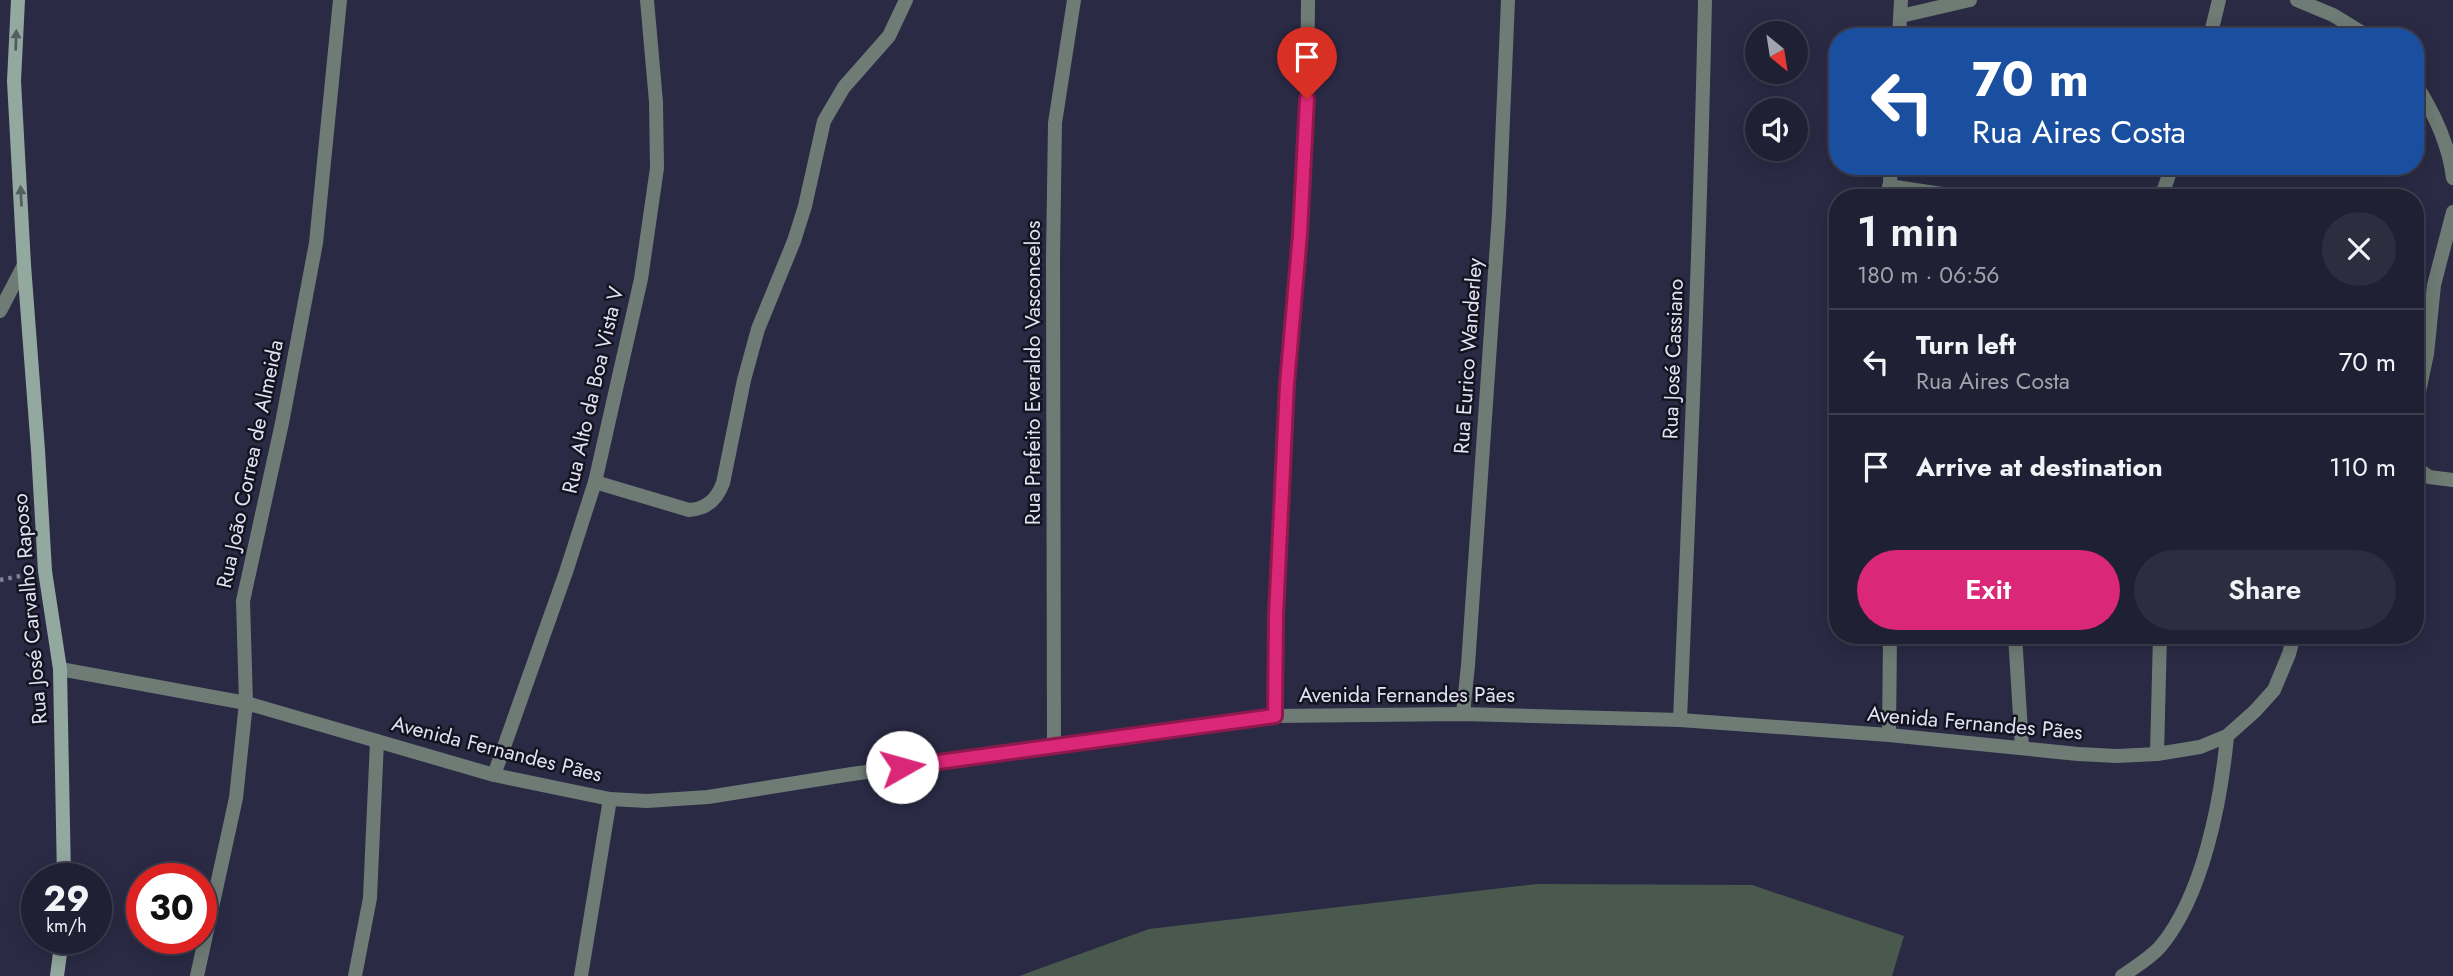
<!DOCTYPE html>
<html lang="en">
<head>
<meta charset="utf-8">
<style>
  :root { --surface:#202034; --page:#2d2d40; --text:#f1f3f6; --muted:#a2a3ac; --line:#3d3e4f; --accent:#db2777 }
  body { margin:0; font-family:Jost,sans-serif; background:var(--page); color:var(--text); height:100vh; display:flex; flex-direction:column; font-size:26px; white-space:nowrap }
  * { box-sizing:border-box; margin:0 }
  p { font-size:23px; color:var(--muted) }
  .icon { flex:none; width:38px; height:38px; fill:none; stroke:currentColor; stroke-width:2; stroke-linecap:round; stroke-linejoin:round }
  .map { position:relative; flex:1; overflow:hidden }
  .side { position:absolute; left:1829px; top:189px; width:595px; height:455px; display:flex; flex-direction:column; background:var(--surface); border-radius:28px; box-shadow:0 4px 18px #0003,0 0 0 2px var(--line) }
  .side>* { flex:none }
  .top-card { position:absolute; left:1829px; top:28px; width:595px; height:147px; border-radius:28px; box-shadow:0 4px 18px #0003,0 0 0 2px var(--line); background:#1a4fa0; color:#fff; overflow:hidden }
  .needle { width:46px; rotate:150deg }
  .tools { position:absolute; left:1745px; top:21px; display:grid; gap:14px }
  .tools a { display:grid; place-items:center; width:63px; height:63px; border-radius:50%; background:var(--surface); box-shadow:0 4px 18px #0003,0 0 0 2px var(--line); font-size:35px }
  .speed { position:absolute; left:21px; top:863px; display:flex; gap:14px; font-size:35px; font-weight:700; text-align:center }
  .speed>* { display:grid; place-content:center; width:91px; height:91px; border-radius:50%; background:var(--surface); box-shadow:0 4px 18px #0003,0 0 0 2px var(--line); line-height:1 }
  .speed small { font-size:18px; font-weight:400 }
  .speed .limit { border:10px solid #d22; background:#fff; color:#111 }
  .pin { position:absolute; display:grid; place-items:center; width:60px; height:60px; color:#fff; margin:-72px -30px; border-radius:50% 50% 50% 0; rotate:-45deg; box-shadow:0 0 7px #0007 }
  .pin .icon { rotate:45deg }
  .me { position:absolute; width:77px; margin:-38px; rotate:83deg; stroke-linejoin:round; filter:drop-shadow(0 0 5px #0008) }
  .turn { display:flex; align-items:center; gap:24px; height:147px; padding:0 28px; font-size:32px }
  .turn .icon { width:91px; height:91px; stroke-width:2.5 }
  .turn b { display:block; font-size:49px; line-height:60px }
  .round { display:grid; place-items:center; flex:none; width:74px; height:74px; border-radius:37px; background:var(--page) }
  .head { display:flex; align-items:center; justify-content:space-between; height:119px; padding:0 28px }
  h1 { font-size:42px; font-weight:600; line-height:52px }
  .cta { display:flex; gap:14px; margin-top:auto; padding:14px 28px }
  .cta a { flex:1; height:80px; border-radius:42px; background:var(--accent); color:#fff; font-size:28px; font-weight:600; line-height:80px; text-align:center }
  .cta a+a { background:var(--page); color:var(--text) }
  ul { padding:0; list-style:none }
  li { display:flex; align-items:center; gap:21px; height:105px; padding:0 28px; border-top:2px solid var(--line) }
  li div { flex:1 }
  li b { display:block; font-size:26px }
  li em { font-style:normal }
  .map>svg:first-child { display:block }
  .green { fill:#49594e }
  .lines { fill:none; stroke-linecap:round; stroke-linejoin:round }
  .path { stroke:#818198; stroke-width:4.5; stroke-dasharray:3.5 5; stroke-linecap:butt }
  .street { stroke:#6f7c75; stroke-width:14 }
  .secondary { stroke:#93a89e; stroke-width:14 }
  .oneway { fill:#545e5f }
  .route-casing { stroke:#8e194d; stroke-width:18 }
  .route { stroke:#db2777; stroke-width:12 }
  .labels { text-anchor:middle; stroke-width:5; stroke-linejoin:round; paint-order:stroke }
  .street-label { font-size:21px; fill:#e2e2f4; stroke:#141420 }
</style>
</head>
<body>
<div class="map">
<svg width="2453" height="976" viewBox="0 0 2453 976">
  <rect width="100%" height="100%" fill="#2a2a45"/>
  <polygon class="green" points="1537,884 1752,885 1904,936 1892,976 1019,976 1149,929"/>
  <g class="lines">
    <polyline class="path" points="0,580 20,576"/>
    <g class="street">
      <polyline points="2297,0 2333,15 2369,37"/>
      <polyline points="1901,16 1970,0"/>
      <polyline points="1899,37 1901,0"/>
      <polyline points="2210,37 2219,0"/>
      <path d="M 2415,83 C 2433,111 2449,144 2453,178"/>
      <polyline points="1889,186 1968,198"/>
      <polyline points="1889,198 1891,166"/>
      <polyline points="2161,198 2172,166"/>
      <polyline points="0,311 24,265"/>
      <polyline points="2415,410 2427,354 2434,285 2453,212"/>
      <polyline points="2415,467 2429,477 2453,480"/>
      <path d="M 595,482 L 689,510 C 707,509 717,499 723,483 L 744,380 L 758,329 L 794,241 L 805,206 L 824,121 L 844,87 L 889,36 L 906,0"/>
      <polyline points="2015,635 2022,748"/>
      <polyline points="60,669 246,703 494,775 610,799 647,801 708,797 852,774 1274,716 1463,714 1680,720 1889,735 2078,754 2117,756 2157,754 2200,747 2227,736 2255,711 2274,690 2289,654 2294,635"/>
      <polyline points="1463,714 1468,665 1499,214 1508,0"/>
      <polyline points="1274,716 1276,616 1287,384 1300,234 1307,99 1308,0"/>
      <path d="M 1680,720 C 1690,480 1700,240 1705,0"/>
      <polyline points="1889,735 1890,635"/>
      <polyline points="1054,747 1053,258 1055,123 1074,0"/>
      <polyline points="2157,754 2160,635"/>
      <polyline points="494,775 566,572 595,482 641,279 657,168 656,102 647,0"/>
      <polyline points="197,976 236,798 246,703 243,601 282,423 316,243 340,0"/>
      <polyline points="355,976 370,898 377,741"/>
      <polyline points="581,976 610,799"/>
      <path d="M 2122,976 C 2135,967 2149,959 2160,947 C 2203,896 2221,801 2227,736"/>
    </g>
    <g class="secondary">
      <polyline points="18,0 14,81 24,265 38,450 45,571 60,669 64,878"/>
      <polyline points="57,976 62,938"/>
    </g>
  </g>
  <defs><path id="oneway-solid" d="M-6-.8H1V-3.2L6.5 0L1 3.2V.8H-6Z" transform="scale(1.75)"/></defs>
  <g class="oneway">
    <use href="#oneway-solid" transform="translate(16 40) rotate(-88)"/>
    <use href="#oneway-solid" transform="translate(21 196) rotate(-93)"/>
  </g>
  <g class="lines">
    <defs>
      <polyline id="route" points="902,767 1275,716 1276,616 1287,384 1300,234 1307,99"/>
    </defs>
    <use href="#route" class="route-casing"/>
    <use href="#route" class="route"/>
  </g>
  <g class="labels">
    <g class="street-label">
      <text transform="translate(1468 356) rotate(-86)" y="7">Rua Eurico Wanderley</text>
      <text transform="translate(1673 359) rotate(-88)" y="7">Rua José Cassiano</text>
      <text transform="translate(1033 373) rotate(-90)" y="7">Rua Prefeito Everaldo Vasconcelos</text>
      <text transform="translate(593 390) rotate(-77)" y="7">Rua Alto da Boa Vista V</text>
      <text transform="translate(250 464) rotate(-78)" y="7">Rua João Correa de Almeida</text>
      <text transform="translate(30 609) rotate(-95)" y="7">Rua José Carvalho Raposo</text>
      <text x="1407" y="702">Avenida Fernandes Pães</text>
      <text transform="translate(1975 723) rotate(5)" y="7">Avenida Fernandes Pães</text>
      <text transform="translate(497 749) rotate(14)" y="7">Avenida Fernandes Pães</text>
    </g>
  </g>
</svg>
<div class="tools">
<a><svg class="needle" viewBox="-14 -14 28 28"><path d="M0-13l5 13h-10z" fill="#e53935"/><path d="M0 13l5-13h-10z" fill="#a2a3ac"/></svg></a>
<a><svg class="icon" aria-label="sound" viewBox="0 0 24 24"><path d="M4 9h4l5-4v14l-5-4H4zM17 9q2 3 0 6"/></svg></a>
</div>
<div class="speed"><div>29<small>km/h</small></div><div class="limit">30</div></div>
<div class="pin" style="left:1307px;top:99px;background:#d93025"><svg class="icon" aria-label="arrive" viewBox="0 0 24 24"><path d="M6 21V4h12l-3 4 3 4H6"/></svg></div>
<svg class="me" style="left:902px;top:767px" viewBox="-20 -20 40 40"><circle r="19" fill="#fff"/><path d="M0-13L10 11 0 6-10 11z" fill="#db2777"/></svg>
<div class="top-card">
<div class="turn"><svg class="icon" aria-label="left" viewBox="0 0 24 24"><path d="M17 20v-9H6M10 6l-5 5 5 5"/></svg><div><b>70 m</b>Rua Aires Costa</div></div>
</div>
<section class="side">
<div class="head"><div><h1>1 min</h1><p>180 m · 06:56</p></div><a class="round"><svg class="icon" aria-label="close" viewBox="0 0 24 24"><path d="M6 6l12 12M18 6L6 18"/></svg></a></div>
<ul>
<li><svg class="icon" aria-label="left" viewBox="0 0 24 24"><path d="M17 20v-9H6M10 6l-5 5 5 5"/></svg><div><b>Turn left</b><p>Rua Aires Costa</p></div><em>70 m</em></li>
<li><svg class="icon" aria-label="arrive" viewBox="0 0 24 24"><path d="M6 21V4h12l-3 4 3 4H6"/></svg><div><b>Arrive at destination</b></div><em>110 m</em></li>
</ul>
<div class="cta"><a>Exit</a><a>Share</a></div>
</section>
</div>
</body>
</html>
